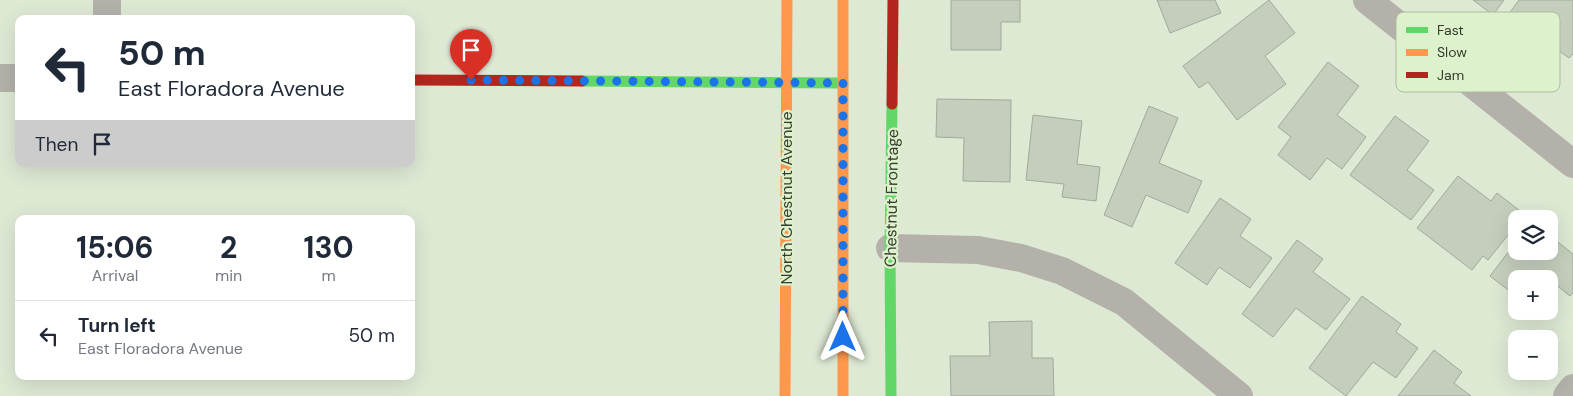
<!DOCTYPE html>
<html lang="en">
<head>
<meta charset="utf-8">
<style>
  :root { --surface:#fff; --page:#f6f6f7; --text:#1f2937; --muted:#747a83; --line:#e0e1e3 }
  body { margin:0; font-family:"DM Sans",sans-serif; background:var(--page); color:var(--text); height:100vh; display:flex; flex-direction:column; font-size:19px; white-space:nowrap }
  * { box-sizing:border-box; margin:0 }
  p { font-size:16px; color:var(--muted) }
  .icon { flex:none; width:28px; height:28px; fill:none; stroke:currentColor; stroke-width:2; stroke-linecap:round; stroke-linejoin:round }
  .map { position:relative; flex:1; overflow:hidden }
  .sheet { position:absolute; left:15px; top:215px; width:400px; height:165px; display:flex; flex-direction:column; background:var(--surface); border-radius:10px; box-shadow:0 5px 20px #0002 }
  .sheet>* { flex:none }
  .top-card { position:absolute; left:15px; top:15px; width:400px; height:152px; border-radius:10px; box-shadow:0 5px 20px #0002; background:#fff; color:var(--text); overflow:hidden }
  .fabs { position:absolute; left:1508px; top:210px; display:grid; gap:10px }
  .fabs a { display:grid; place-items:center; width:50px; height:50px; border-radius:10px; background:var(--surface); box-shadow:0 5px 20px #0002; font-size:25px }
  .pin { position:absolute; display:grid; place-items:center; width:42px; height:42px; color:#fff; margin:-51px -21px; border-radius:50% 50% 50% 0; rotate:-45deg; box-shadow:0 0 5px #0007 }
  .pin .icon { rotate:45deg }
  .me { position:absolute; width:55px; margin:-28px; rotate:0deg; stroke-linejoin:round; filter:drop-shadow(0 0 4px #0008) }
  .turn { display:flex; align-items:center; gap:18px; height:105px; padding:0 20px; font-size:22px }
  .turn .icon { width:65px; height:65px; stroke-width:2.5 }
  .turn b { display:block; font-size:35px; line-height:42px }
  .then { display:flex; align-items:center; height:48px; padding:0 20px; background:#0003; gap:10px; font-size:19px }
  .eta { display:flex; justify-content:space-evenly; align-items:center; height:85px; text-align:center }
  .eta b { font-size:30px; font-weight:700; line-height:35px }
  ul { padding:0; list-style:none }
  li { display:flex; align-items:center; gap:15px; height:70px; padding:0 20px; border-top:1px solid var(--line) }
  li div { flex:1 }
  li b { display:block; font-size:19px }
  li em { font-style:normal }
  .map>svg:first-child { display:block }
  .building { fill:#c5cebd; stroke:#a1a99a }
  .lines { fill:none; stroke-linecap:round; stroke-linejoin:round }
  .street { stroke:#b3b1aa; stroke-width:28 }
  .fast { stroke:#63d668; stroke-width:11 }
  .slow { stroke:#ff974d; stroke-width:11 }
  .jam { stroke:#b3261e; stroke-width:11 }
  .route { stroke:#1a73e8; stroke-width:9; stroke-dasharray:0 16.2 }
  .labels { text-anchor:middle; stroke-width:4.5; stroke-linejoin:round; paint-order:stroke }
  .street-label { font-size:16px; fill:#353d2e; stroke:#ddf1cc }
  .key { fill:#ddf1cc; stroke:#abbb9d; stroke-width:1 }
  .key-label { font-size:14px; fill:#353d2e }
</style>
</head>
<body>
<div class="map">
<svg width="1573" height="396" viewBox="0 0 1573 396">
  <rect width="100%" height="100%" fill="#dee9d4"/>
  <g class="building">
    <polygon points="951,0 1020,0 1020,22 1001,22 1001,50 951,50"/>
    <polygon points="1157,0 1215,0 1221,13 1170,33"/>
    <polygon points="1269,0 1295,33 1265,56 1286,84 1237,120 1208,82 1199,88 1183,66"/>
    <polygon points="1473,0 1504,0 1493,15"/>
    <polygon points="1519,0 1573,0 1573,54 1569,58 1542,39 1535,47 1502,23"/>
    <polygon points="1328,62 1359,86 1337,115 1366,137 1342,169 1327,158 1310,180 1278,155 1291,137 1278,127"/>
    <polygon points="937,99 1011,100 1010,182 963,181 964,138 936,137"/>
    <polygon points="1149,106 1178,118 1159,163 1202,181 1188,213 1146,195 1132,227 1104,215"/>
    <polygon points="1033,115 1082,121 1077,164 1100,167 1096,201 1062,197 1064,184 1026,180"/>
    <polygon points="1395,116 1429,141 1407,170 1434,190 1411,220 1350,175"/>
    <polygon points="1458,176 1491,201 1497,193 1524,214 1521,219 1516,219 1516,225 1488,260 1483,256 1472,270 1417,228"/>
    <polygon points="1220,198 1251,219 1240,236 1272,258 1250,288 1219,267 1207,285 1175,263"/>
    <polygon points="1549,235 1573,254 1573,293 1570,296 1549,279 1516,279 1516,296 1490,276 1516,242 1516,251 1549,251"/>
    <polygon points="1297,240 1323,259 1313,272 1350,299 1326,330 1296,308 1273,337 1242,314"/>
    <polygon points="1362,296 1401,324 1396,332 1418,348 1396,378 1373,362 1346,396 1309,368"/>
    <polygon points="1032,321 1032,358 1053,358 1054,396 951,396 950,356 990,356 989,322"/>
    <polygon points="1434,350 1462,372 1454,383 1471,396 1398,396"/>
  </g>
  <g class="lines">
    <g class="street">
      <polyline points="1367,0 1573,164"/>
      <polyline points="107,19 107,0"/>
      <polyline points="0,78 19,78"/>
      <polyline points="890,248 978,250 1021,258 1062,271 1124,302 1239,396"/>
      <polyline points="1567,396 1573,388"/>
    </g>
    <g class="fast">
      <polyline points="582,81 843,83"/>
      <polyline points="891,396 890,248 892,104"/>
    </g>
    <g class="slow">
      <polyline points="843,0 843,396"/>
      <polyline points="785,396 787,0"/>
    </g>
    <g class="jam">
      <polyline points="411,80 582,81"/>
      <polyline points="892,104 893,0"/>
    </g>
  </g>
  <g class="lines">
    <polyline class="route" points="471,80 843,83 843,337"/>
  </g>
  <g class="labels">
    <g class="street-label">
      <text transform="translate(786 198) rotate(-90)" y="6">North Chestnut Avenue</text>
      <text transform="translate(891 198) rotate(-89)" y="6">Chestnut Frontage</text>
    </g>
  </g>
  <rect x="1396" y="12" width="164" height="80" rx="8" class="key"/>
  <rect x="1406" y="27" width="22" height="6" fill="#63d668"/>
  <rect x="1406" y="49" width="22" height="7" fill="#ff974d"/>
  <rect x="1406" y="72" width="22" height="6" fill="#b3261e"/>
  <g class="key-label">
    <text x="1437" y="35">Fast</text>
    <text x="1437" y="57">Slow</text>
    <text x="1437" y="80">Jam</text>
  </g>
</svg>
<div class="fabs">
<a><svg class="icon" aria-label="layers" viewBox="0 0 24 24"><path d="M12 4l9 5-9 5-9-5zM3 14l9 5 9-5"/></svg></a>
<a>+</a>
<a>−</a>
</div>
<div class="pin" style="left:471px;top:80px;background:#d93025"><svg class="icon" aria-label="arrive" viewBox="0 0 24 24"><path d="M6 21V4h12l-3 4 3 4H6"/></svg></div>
<svg class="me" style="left:843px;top:337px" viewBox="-20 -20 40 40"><path d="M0-17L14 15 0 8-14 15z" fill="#1a73e8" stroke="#fff" stroke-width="4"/></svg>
<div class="top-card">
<div class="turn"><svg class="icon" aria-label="left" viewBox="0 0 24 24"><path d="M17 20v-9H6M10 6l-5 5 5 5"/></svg><div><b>50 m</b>East Floradora Avenue</div></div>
<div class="then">Then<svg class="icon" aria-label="arrive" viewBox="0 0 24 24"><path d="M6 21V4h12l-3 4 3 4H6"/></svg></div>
</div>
<section class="sheet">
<div class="eta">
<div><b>15:06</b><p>Arrival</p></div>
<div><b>2</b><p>min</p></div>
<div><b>130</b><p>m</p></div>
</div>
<ul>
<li><svg class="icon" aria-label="left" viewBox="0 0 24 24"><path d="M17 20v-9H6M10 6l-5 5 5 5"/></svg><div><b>Turn left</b><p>East Floradora Avenue</p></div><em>50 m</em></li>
</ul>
</section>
</div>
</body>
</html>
